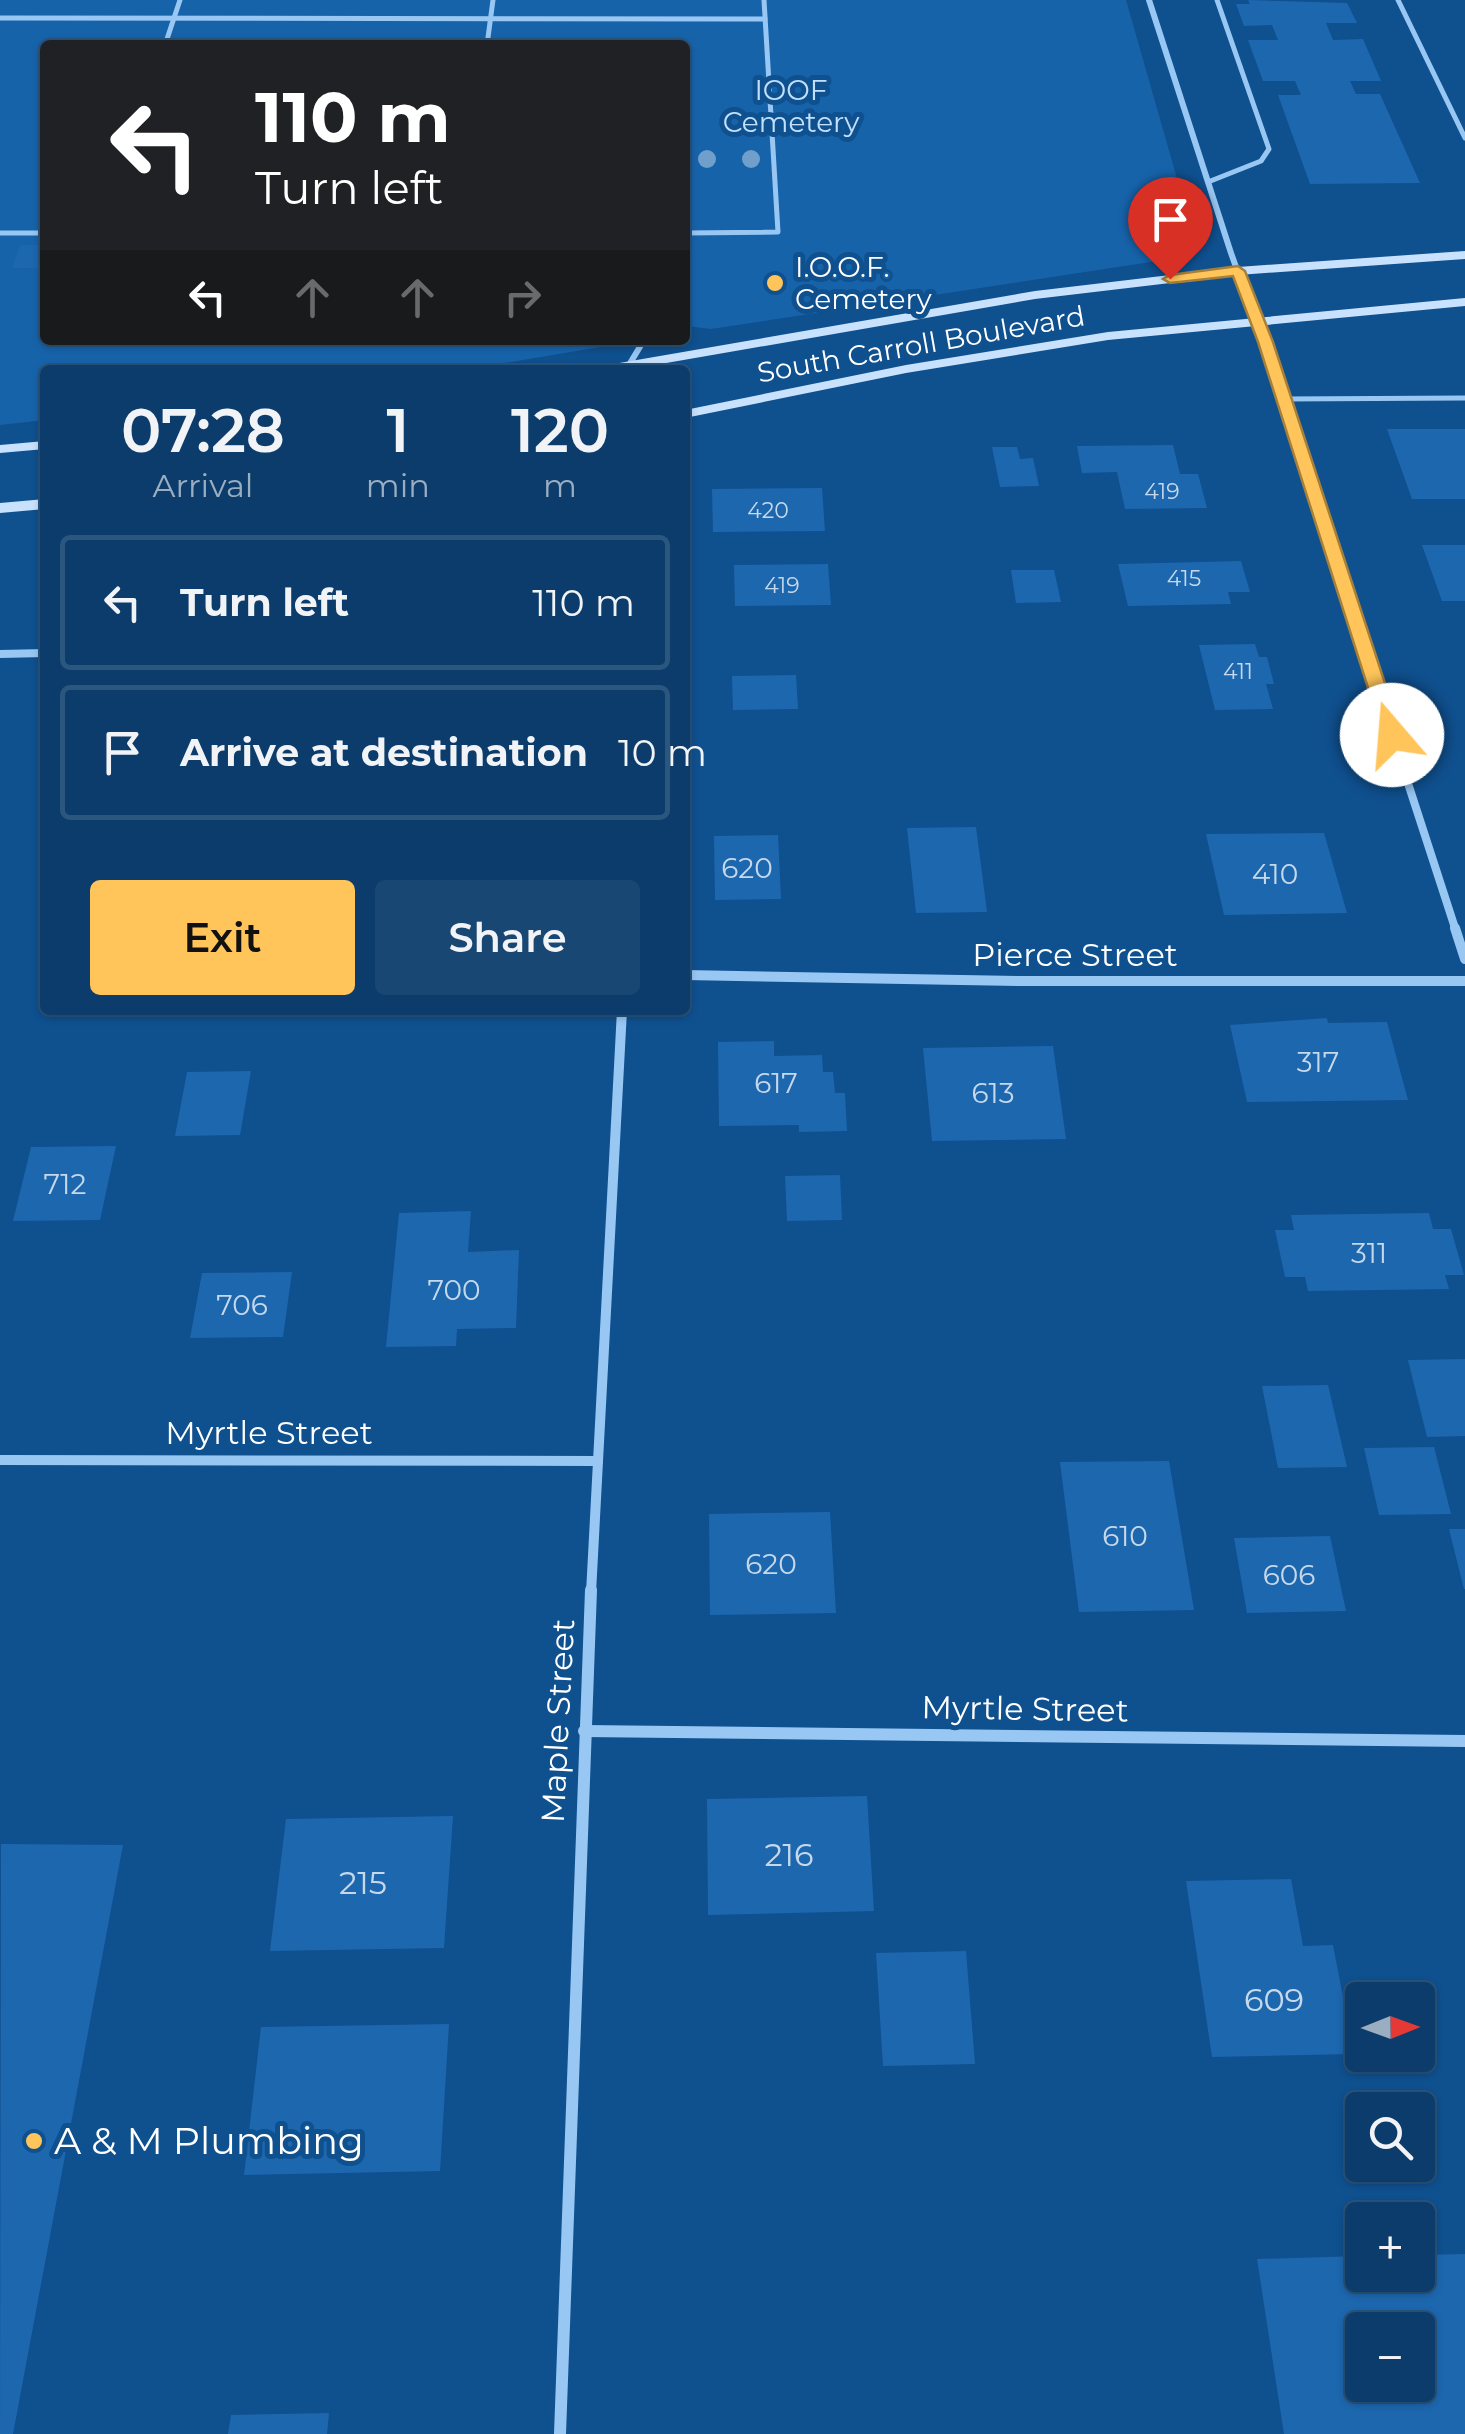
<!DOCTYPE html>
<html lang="en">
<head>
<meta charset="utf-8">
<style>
  :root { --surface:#0b3c6b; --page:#194773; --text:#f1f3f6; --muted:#9aadc1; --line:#2b567e; --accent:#ffc55b }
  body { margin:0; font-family:Montserrat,sans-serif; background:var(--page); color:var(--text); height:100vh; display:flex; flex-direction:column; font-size:38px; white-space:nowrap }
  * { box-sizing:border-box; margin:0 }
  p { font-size:32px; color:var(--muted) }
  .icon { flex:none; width:55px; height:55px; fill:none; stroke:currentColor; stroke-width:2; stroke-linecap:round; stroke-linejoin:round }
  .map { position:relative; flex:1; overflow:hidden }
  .details { position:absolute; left:40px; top:365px; width:650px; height:650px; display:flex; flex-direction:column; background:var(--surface); border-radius:10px; box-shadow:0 2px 8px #0004,0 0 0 2px var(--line) }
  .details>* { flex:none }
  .top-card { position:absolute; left:40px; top:40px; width:650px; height:305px; border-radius:10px; box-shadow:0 2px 8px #0004,0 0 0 2px var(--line); background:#202124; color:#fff; overflow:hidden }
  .needle { width:65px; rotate:89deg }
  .buttons { position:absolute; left:1345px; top:1982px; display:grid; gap:20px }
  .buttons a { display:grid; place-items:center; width:90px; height:90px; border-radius:10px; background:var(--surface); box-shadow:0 2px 8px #0004,0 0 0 2px var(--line); font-size:50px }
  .pin { position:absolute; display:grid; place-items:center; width:85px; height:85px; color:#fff; margin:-102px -42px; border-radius:50% 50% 50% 0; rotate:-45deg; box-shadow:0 0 10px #0007 }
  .pin .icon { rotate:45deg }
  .me { position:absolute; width:110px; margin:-55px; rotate:342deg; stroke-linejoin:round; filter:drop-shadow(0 0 8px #0008) }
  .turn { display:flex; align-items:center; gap:35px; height:210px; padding:0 50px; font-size:45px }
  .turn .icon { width:130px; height:130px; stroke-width:2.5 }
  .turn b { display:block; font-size:70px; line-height:85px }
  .lanes { display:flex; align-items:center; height:95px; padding:0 50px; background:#0003; justify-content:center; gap:50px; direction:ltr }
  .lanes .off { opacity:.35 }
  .eta { display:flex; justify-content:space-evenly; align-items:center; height:170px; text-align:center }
  .eta b { font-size:60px; font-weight:600; line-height:70px }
  .cta { display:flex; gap:20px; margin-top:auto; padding:20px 50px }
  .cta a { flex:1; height:115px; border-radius:10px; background:var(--accent); color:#111; font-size:40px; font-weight:600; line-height:115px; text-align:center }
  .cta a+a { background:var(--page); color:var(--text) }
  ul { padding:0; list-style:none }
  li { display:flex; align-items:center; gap:30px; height:135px; margin:0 20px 15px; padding:0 30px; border:5px solid var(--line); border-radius:10px }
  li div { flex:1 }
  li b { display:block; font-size:38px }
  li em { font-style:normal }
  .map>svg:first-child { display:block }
  .green { fill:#1763aa }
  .building { fill:#1d67af; fill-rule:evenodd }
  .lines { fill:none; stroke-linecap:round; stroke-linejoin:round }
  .service { stroke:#99c7f3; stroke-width:5 }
  .minor-far3 { stroke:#99c7f3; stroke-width:6 }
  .minor-far2 { stroke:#99c7f3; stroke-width:8 }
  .minor-far1 { stroke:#99c7f3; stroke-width:10 }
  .minor { stroke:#99c7f3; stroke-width:12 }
  .secondary { fill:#c8e2fd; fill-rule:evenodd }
  .tree { fill:#709fcc }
  .route { fill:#ffc55b; stroke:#a6803b; stroke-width:2.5 }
  .poi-dot { fill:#ffc55b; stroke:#0f508f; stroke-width:4 }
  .labels { text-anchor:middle; stroke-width:10; stroke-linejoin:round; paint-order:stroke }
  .far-number-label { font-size:22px; fill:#c6d9eb }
  .far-park-label { font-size:28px; fill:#c0e0fe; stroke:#0f508f }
  .far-poi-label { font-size:28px; fill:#fff; stroke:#0f508f; text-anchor:start }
  .far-street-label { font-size:28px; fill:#fff; stroke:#0f508f }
  .number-label { font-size:28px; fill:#c6d9eb }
  .street-label { font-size:32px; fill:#fff; stroke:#0f508f }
  .near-number-label { font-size:32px; fill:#c6d9eb }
  .near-poi-label { font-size:38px; fill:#fff; stroke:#0f508f; text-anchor:start }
</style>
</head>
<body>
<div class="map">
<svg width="1465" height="2434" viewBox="0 0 1465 2434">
  <rect width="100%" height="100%" fill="#0f508f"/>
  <polygon class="green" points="0,0 1126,0 1186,210 1192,211 1187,213 1197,247 1173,250 1177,258 711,329 687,326 685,45 45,45 45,340 619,340 612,345 463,370 45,370 45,420 0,425"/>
  <g class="building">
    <polygon points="1248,0 1347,3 1357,23 1326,23 1333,40 1363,39 1381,81 1350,81 1356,94 1380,94 1420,183 1310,184 1278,95 1301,95 1295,81 1263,81 1248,40 1278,40 1272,25 1244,26 1236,4 1250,4"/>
    <polygon points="20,245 45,245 45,268 12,268"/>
    <polygon points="1387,429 1465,429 1465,499 1412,499"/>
    <polygon points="1173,445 1180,474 1198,474 1207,508 1125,509 1117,472 1082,473 1077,446"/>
    <polygon points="992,447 1017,447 1020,459 1033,458 1039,486 1000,487"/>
    <polygon points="822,488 825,531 713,532 712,489"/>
    <polygon points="1422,545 1465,545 1465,601 1442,601"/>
    <polygon points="1241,561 1250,592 1228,592 1231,604 1128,606 1118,564"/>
    <polygon points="828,564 831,605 735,606 734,565"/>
    <polygon points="1011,570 1054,570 1061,602 1016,603"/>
    <polygon points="1255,644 1259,657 1267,657 1274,684 1266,684 1273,709 1215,710 1199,645"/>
    <polygon points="796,675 798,709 733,710 732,676"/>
    <polygon points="976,827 987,912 916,913 907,828"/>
    <polygon points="1324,833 1347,913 1224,915 1206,834"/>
    <polygon points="778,835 781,899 715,900 714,836"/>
    <polygon points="1327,1018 1328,1023 1387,1022 1408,1100 1247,1102 1230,1025"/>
    <polygon points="774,1041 774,1056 822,1055 823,1072 833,1072 835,1093 845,1093 847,1131 799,1132 799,1125 719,1126 718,1042"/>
    <polygon points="1053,1046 1066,1139 932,1141 923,1048"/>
    <polygon points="251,1071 240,1135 175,1136 187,1072"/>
    <polygon points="116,1146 100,1220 13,1221 31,1147"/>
    <polygon points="840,1175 842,1220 787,1221 785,1176"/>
    <polygon points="471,1211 468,1252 519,1250 516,1328 457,1329 456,1346 386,1347 399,1213"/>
    <polygon points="1429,1213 1433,1229 1451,1229 1464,1275 1445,1275 1449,1289 1308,1291 1305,1277 1285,1277 1275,1230 1294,1230 1291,1215"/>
    <polygon points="292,1272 283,1337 190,1338 202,1273"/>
    <polygon points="1465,1359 1465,1436 1427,1437 1408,1360"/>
    <polygon points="1328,1385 1347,1467 1278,1468 1262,1386"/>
    <polygon points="1434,1447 1451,1514 1379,1515 1364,1448"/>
    <polygon points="1169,1461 1194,1610 1079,1612 1060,1462"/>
    <polygon points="830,1512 836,1613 710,1615 709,1514"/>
    <polygon points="1449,1529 1465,1529 1465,1589 1464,1589"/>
    <polygon points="1330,1536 1346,1611 1247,1613 1234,1538"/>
    <polygon points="867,1796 874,1911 708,1915 707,1799"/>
    <polygon points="453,1816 444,1948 270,1951 286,1819"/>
    <polygon points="1,1844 123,1845 13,2434 0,2434"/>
    <polygon points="1291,1879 1303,1946 1333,1945 1354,2054 1212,2057 1186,1881"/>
    <polygon points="966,1951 975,2064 883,2066 876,1953"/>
    <polygon points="449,2024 440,2171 244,2175 261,2027"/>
    <path d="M 1465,2254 L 1465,2434 L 1284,2434 L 1257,2259 L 1362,2256 L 1362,2275 L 1418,2275 L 1418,2255 ZM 1362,2330 L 1418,2330 L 1418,2385 L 1362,2385 Z"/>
    <polygon points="329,2413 327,2434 228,2434 231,2415"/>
  </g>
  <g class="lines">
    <g class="service">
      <polyline points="1398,0 1465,138"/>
      <polyline points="0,18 765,19"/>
      <polyline points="165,45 180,0"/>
      <polyline points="487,45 493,0"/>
      <polyline points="1208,182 1261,161 1269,149 1217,0"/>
      <polyline points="0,233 45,233"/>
      <polyline points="685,233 778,232 764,0"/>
      <polyline points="1284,399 1465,398"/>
    </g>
    <g class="minor-far3">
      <polyline points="1149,0 1231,253 1287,410"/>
      <polyline points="626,370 644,340"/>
    </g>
    <g class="minor-far2">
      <polyline points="1286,408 1456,931"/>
      <polyline points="0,654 45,653"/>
    </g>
    <g class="minor-far1">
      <polyline points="1455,928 1465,959"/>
      <polyline points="685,975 1018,981 1465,981"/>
      <polyline points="0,1460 598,1461"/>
      <polyline points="591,1593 622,1010"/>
    </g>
    <g class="minor">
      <polyline points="584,1731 1465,1741"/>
      <polyline points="560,2434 591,1590"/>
    </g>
    <g class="secondary">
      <polygon points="1465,251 1465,259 1238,275 1035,299 626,370 595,370 602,366 1035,291 1238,267"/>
      <polygon points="1465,298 1465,306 1108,340 906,373 685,418 685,410 906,365 1108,332"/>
      <polygon points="45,441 45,449 0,453 0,445"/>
      <polygon points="45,499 45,509 0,513 0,503"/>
    </g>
  </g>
  <g class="tree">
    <circle cx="707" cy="159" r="9"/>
    <circle cx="751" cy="159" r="9"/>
  </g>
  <polygon class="route" points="1238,266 1245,271 1273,342 1402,735 1399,740 1392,742 1383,735 1258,342 1233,276 1170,283 1163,279 1170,275"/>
  <g class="poi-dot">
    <circle cx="775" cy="283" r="10"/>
    <circle cx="34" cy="2141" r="10"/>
  </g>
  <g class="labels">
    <g class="far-number-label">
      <text x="1162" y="499">419</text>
      <text x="768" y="518">420</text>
      <text x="1184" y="586">415</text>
      <text x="782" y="593">419</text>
      <text x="1238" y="679">411</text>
    </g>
    <g class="far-park-label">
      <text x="791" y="100">IOOF<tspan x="791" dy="32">Cemetery</tspan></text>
    </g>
    <g class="far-poi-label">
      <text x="795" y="277">I.O.O.F.<tspan x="795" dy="32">Cemetery</tspan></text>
    </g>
    <g class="far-street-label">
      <text transform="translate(921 344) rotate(-10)" y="10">South Carroll Boulevard</text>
    </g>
    <g class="number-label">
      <text x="747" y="878">620</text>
      <text x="1275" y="884">410</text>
      <text x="1318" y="1072">317</text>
      <text x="776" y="1093">617</text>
      <text x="993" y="1103">613</text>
      <text x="65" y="1194">712</text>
      <text x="1369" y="1263">311</text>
      <text x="454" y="1300">700</text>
      <text x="242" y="1315">706</text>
      <text x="1125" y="1546">610</text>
      <text x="771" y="1574">620</text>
      <text x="1289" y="1585">606</text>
    </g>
    <g class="street-label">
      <text x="1075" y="966">Pierce Street</text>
      <text x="269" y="1444">Myrtle Street</text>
      <text transform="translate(1025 1709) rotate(1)" y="11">Myrtle Street</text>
      <text transform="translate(558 1721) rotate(-87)" y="11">Maple Street</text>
    </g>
    <g class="near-number-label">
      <text x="789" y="1866">216</text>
      <text x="363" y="1894">215</text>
      <text x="1274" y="2011">609</text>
    </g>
    <g class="near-poi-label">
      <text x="54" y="2154">A &amp; M Plumbing</text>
    </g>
  </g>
</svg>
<div class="buttons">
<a><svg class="needle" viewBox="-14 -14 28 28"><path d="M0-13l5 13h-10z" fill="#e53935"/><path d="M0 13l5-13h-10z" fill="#9aadc1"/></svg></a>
<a><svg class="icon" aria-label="search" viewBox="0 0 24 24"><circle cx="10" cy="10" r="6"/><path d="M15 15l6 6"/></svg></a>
<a>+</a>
<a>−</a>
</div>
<div class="pin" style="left:1170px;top:279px;background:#d93025"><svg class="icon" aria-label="arrive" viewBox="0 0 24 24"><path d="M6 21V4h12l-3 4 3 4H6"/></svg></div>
<svg class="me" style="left:1392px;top:735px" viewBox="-20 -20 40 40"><circle r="19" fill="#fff"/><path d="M0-13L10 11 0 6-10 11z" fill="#ffc55b"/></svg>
<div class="top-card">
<div class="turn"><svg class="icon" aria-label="left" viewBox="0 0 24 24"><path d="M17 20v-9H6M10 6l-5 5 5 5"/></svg><div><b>110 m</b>Turn left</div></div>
<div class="lanes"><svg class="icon" aria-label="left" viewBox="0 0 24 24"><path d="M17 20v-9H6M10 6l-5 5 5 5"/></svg><svg class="icon off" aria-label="ahead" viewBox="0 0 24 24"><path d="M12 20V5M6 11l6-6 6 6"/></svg><svg class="icon off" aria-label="ahead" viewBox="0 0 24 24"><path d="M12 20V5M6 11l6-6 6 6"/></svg><svg class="icon off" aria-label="right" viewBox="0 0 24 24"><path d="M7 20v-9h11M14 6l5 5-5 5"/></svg></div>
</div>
<section class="details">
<div class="eta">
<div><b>07:28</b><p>Arrival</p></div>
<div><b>1</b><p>min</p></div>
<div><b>120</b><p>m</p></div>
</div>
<ul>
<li><svg class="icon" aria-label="left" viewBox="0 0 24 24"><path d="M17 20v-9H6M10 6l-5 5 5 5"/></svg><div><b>Turn left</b></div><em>110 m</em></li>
<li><svg class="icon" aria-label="arrive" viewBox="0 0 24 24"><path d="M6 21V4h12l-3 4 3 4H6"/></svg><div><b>Arrive at destination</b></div><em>10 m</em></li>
</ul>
<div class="cta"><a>Exit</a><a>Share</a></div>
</section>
</div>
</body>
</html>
